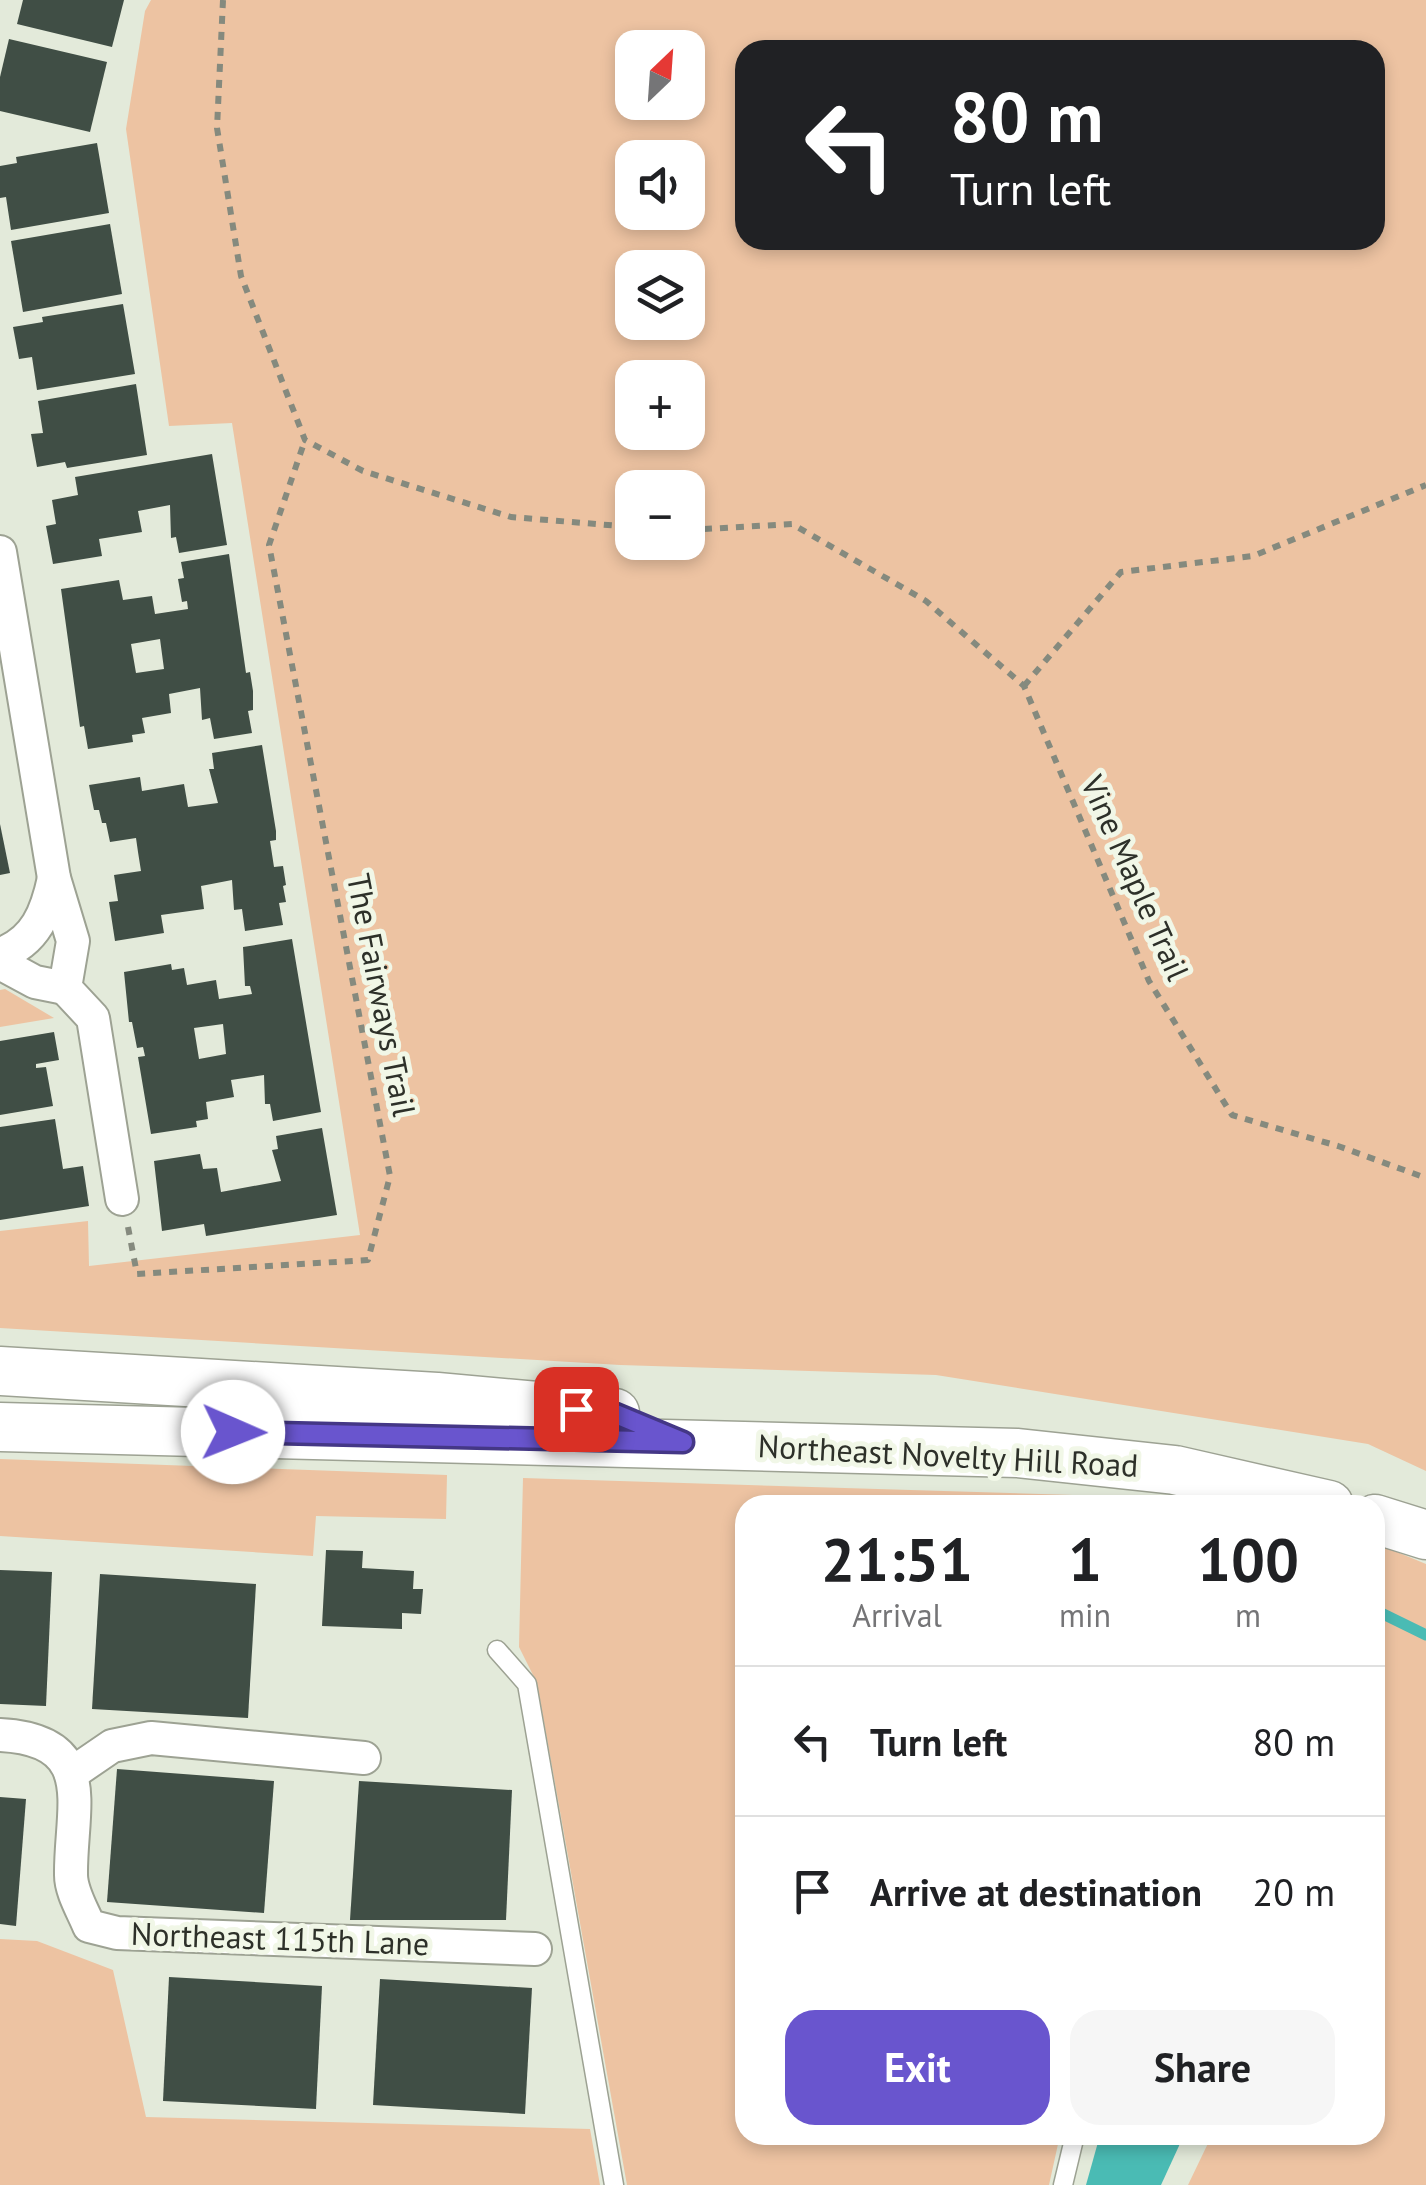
<!DOCTYPE html>
<html lang="en">
<head>
<meta charset="utf-8">
<style>
  :root { --surface:#fff; --page:#f6f6f6; --text:#202124; --muted:#757577; --line:#e0e0e0; --accent:#6955ce }
  body { margin:0; font-family:"PT Sans",sans-serif; background:var(--page); color:var(--text); height:100vh; display:flex; flex-direction:column; font-size:38px; white-space:nowrap }
  * { box-sizing:border-box; margin:0 }
  p { font-size:32px; color:var(--muted) }
  .icon { flex:none; width:55px; height:55px; fill:none; stroke:currentColor; stroke-width:2; stroke-linecap:round; stroke-linejoin:round }
  .map { position:relative; flex:1; overflow:hidden }
  .details { position:absolute; left:735px; top:1495px; width:650px; height:650px; display:flex; flex-direction:column; background:var(--surface); border-radius:30px; box-shadow:0 5px 15px #0003 }
  .details>* { flex:none }
  .banner { position:absolute; left:735px; top:40px; width:650px; height:210px; border-radius:30px; box-shadow:0 5px 15px #0003; background:#202124; color:#fff; overflow:hidden }
  .needle { width:65px; rotate:25deg }
  .tools { position:absolute; left:615px; top:30px; display:grid; gap:20px }
  .tools a { display:grid; place-items:center; width:90px; height:90px; border-radius:20px; background:var(--surface); box-shadow:0 5px 15px #0003; font-size:50px }
  .pin { position:absolute; display:grid; place-items:center; width:85px; height:85px; color:#fff; margin:-42px; border-radius:20px; box-shadow:0 5px 15px #0006 }
  .me { position:absolute; width:110px; margin:-55px; rotate:91deg; stroke-linejoin:round; filter:drop-shadow(0 0 8px #0008) }
  .turn { display:flex; align-items:center; gap:35px; height:210px; padding:0 50px; font-size:45px }
  .turn .icon { width:130px; height:130px; stroke-width:2.5 }
  .turn b { display:block; font-size:70px; line-height:85px }
  .eta { display:flex; justify-content:space-evenly; align-items:center; height:170px; text-align:center }
  .eta b { font-size:60px; font-weight:800; line-height:70px }
  .action { display:flex; gap:20px; margin-top:auto; padding:20px 50px }
  .action a { flex:1; height:115px; border-radius:30px; background:var(--accent); color:#fff; font-size:40px; font-weight:800; line-height:115px; text-align:center }
  .action a+a { background:var(--page); color:var(--text) }
  ul { padding:0; list-style:none }
  li { display:flex; align-items:center; gap:30px; height:150px; padding:0 50px; border-top:2px solid var(--line) }
  li div { flex:1 }
  li b { display:block; font-size:38px }
  li em { font-style:normal }
  .map>svg:first-child { display:block }
  .green { fill:#edc3a2; fill-rule:evenodd }
  .water { fill:#4abbb4 }
  .lines { fill:none; stroke-linecap:round; stroke-linejoin:round }
  .stream { stroke:#4abbb4; stroke-width:11 }
  .building { fill:#404e45; fill-rule:evenodd }
  .lane-casing { stroke:#9da293; stroke-width:21 }
  .street-casing { stroke:#9da293; stroke-width:36 }
  .secondary-casing { stroke:#9da293; stroke-width:51 }
  .path { stroke:#858a7e; stroke-width:6; stroke-dasharray:8 8; stroke-linecap:butt }
  .lane { stroke:#fff; stroke-width:18 }
  .street { stroke:#fff; stroke-width:32 }
  .secondary { stroke:#fff; stroke-width:48 }
  .route-casing { stroke:#443786; stroke-width:25 }
  .route { stroke:#6955ce; stroke-width:18 }
  .labels { text-anchor:middle; stroke-width:10; stroke-linejoin:round; paint-order:stroke }
  .street-label { font-size:32px; fill:#2d3029; stroke:#f1f7e7 }
</style>
</head>
<body>
<div class="map">
<svg width="1426" height="2185" viewBox="0 0 1426 2185">
  <rect width="100%" height="100%" fill="#e3eada"/>
  <g class="green">
    <path d="M 151,0 L 1426,0 L 1426,1471 L 1368,1444 L 936,1375 L 620,1365 L 0,1328 L 0,1231 L 88,1221 L 89,1266 L 360,1235 L 232,423 L 169,426 L 126,129 L 145,11 ZM 632,48 L 688,48 L 688,102 L 632,102 ZM 745,50 L 1375,50 L 1375,240 L 745,240 ZM 632,158 L 688,158 L 688,212 L 632,212 ZM 632,268 L 688,268 L 688,322 L 632,322 ZM 632,378 L 688,378 L 688,432 L 632,432 ZM 632,488 L 688,488 L 688,542 L 632,542 Z"/>
    <polygon points="5,989 54,1018 0,1027 0,990"/>
    <polygon points="0,1459 447,1475 446,1519 316,1516 313,1556 0,1536"/>
    <polygon points="523,1478 1138,1497 1238,1505 745,1505 745,2135 1060,2135 1049,2185 627,2185 537,1683 519,1647"/>
    <polygon points="1375,1543 1426,1564 1426,2185 1188,2185 1212,2135 1375,2135"/>
    <polygon points="0,1939 37,1941 113,1970 146,2117 590,2129 600,2185 0,2185"/>
  </g>
  <polygon class="water" points="1100,2135 1184,2135 1161,2185 1086,2185"/>
  <g class="lines">
    <polyline class="stream" points="1375,1610 1426,1635"/>
  </g>
  <g class="building">
    <polygon points="23,0 124,0 112,47 17,24"/>
    <polygon points="9,39 107,62 90,132 0,111 0,77"/>
    <polygon points="97,143 109,213 11,230 6,197 0,198 0,166 17,163 16,157"/>
    <polygon points="110,224 122,294 23,312 11,241"/>
    <polygon points="123,304 135,374 37,390 32,357 19,359 13,327 43,322 42,317"/>
    <polygon points="136,384 147,455 67,468 65,462 37,467 31,434 43,433 38,401"/>
    <polygon points="212,454 227,545 179,553 176,537 171,538 170,505 138,511 142,532 99,539 102,556 53,564 46,526 56,524 52,500 78,495 75,477"/>
    <path d="M 229,554 L 246,673 L 250,672 L 253,691 L 253,710 L 248,711 L 252,733 L 214,739 L 210,718 L 202,720 L 200,688 L 169,694 L 171,713 L 142,718 L 145,733 L 132,735 L 133,742 L 88,749 L 84,726 L 80,727 L 61,589 L 119,580 L 123,600 L 152,596 L 155,614 L 188,609 L 187,601 L 182,602 L 178,579 L 184,578 L 181,562 ZM 160,639 L 164,669 L 136,673 L 131,644 Z"/>
    <polygon points="262,745 276,831 276,840 270,841 274,867 283,866 286,885 283,886 286,902 279,903 283,925 245,931 242,909 234,910 232,880 201,886 204,909 161,915 164,933 115,941 109,902 118,901 114,875 141,871 138,852 136,838 110,842 106,823 102,823 99,810 94,810 89,785 140,777 142,791 184,784 188,807 218,803 209,769 214,769 212,753"/>
    <polygon points="0,824 10,873 0,875"/>
    <path d="M 292,939 L 321,1112 L 273,1121 L 270,1104 L 265,1104 L 264,1075 L 231,1080 L 234,1097 L 206,1102 L 208,1119 L 196,1121 L 197,1127 L 151,1134 L 138,1057 L 145,1056 L 143,1047 L 137,1048 L 132,1022 L 129,1022 L 124,972 L 171,964 L 172,970 L 184,968 L 187,985 L 216,980 L 219,999 L 252,994 L 250,986 L 245,986 L 243,947 ZM 223,1024 L 226,1054 L 199,1059 L 194,1028 Z"/>
    <polygon points="54,1032 59,1060 36,1064 36,1068 46,1067 53,1106 0,1115 0,1041"/>
    <polygon points="55,1119 63,1169 83,1166 89,1206 0,1220 0,1127"/>
    <polygon points="322,1128 337,1215 206,1236 204,1224 162,1231 154,1161 200,1154 203,1169 217,1168 221,1192 281,1181 272,1150 278,1149 276,1136"/>
    <polygon points="326,1550 363,1551 362,1568 414,1571 413,1589 423,1589 421,1614 402,1613 402,1629 322,1626"/>
    <polygon points="0,1570 52,1572 46,1706 0,1704"/>
    <polygon points="100,1574 256,1584 248,1718 92,1709"/>
    <polygon points="117,1769 274,1781 264,1913 107,1902"/>
    <polygon points="359,1781 512,1790 506,1920 350,1920"/>
    <polygon points="0,1797 26,1799 16,1926 0,1924"/>
    <polygon points="169,1977 322,1986 316,2109 163,2101"/>
    <polygon points="380,1979 532,1988 525,2114 373,2105"/>
  </g>
  <g class="lines">
    <defs>
      <g id="lane">
        <polyline points="497,1650 527,1684 614,2185"/>
        <polyline points="1063,2185 1075,2135"/>
      </g>
      <g id="street">
        <polyline points="0,552 54,878 73,941 65,988 93,1018 122,1199"/>
        <path d="M 0,954 C 36,942 47,911 54,878"/>
        <polyline points="0,963 35,982 65,988"/>
        <path d="M 0,1735 C 100,1740 70,1808 71,1875 C 71,1892 83,1911 89,1926 L 117,1933 L 535,1949"/>
        <polyline points="71,1774 112,1746 151,1738 364,1758"/>
      </g>
      <g id="secondary">
        <polyline points="0,1371 437,1397 615,1413"/>
        <polyline points="0,1427 1018,1453 1175,1470 1329,1505"/>
        <polyline points="1375,1519 1426,1535"/>
      </g>
    </defs>
    <use href="#lane" class="lane-casing"/>
    <use href="#street" class="street-casing"/>
    <use href="#secondary" class="secondary-casing"/>
    <g class="path">
      <polyline points="223,0 217,128 241,276 305,440 363,471 511,517 632,527"/>
      <polyline points="688,530 792,524 926,601 1024,686 1149,981 1232,1115 1338,1146 1426,1178"/>
      <polyline points="1024,686 1121,572 1253,556 1426,485"/>
      <polyline points="128,1227 137,1274 368,1260 390,1176 269,545 305,440"/>
    </g>
    <use href="#lane" class="lane"/>
    <use href="#street" class="street"/>
    <use href="#secondary" class="secondary"/>
  </g>
  <g class="lines">
    <defs>
      <polyline id="route" points="233,1432 683,1442 611,1412 576,1409"/>
    </defs>
    <use href="#route" class="route-casing"/>
    <use href="#route" class="route"/>
  </g>
  <g class="labels">
    <g class="street-label">
      <text transform="translate(1135 878) rotate(66)" y="11">Vine Maple Trail</text>
      <text transform="translate(381 995) rotate(79)" y="11">The Fairways Trail</text>
      <text transform="translate(948 1456) rotate(3)" y="11">Northeast Novelty Hill Road</text>
      <text transform="translate(280 1939) rotate(2)" y="11">Northeast 115th Lane</text>
    </g>
  </g>
</svg>
<div class="tools">
<a><svg class="needle" viewBox="-14 -14 28 28"><path d="M0-13l5 13h-10z" fill="#e53935"/><path d="M0 13l5-13h-10z" fill="#757577"/></svg></a>
<a><svg class="icon" aria-label="sound" viewBox="0 0 24 24"><path d="M4 9h4l5-4v14l-5-4H4zM17 9q2 3 0 6"/></svg></a>
<a><svg class="icon" aria-label="layers" viewBox="0 0 24 24"><path d="M12 4l9 5-9 5-9-5zM3 14l9 5 9-5"/></svg></a>
<a>+</a>
<a>−</a>
</div>
<div class="pin" style="left:576px;top:1409px;background:#d93025"><svg class="icon" aria-label="arrive" viewBox="0 0 24 24"><path d="M6 21V4h12l-3 4 3 4H6"/></svg></div>
<svg class="me" style="left:233px;top:1432px" viewBox="-20 -20 40 40"><circle r="19" fill="#fff"/><path d="M0-13L10 11 0 6-10 11z" fill="#6955ce"/></svg>
<div class="banner">
<div class="turn"><svg class="icon" aria-label="left" viewBox="0 0 24 24"><path d="M17 20v-9H6M10 6l-5 5 5 5"/></svg><div><b>80 m</b>Turn left</div></div>
</div>
<section class="details">
<div class="eta">
<div><b>21:51</b><p>Arrival</p></div>
<div><b>1</b><p>min</p></div>
<div><b>100</b><p>m</p></div>
</div>
<ul>
<li><svg class="icon" aria-label="left" viewBox="0 0 24 24"><path d="M17 20v-9H6M10 6l-5 5 5 5"/></svg><div><b>Turn left</b></div><em>80 m</em></li>
<li><svg class="icon" aria-label="arrive" viewBox="0 0 24 24"><path d="M6 21V4h12l-3 4 3 4H6"/></svg><div><b>Arrive at destination</b></div><em>20 m</em></li>
</ul>
<div class="action"><a>Exit</a><a>Share</a></div>
</section>
</div>
</body>
</html>
